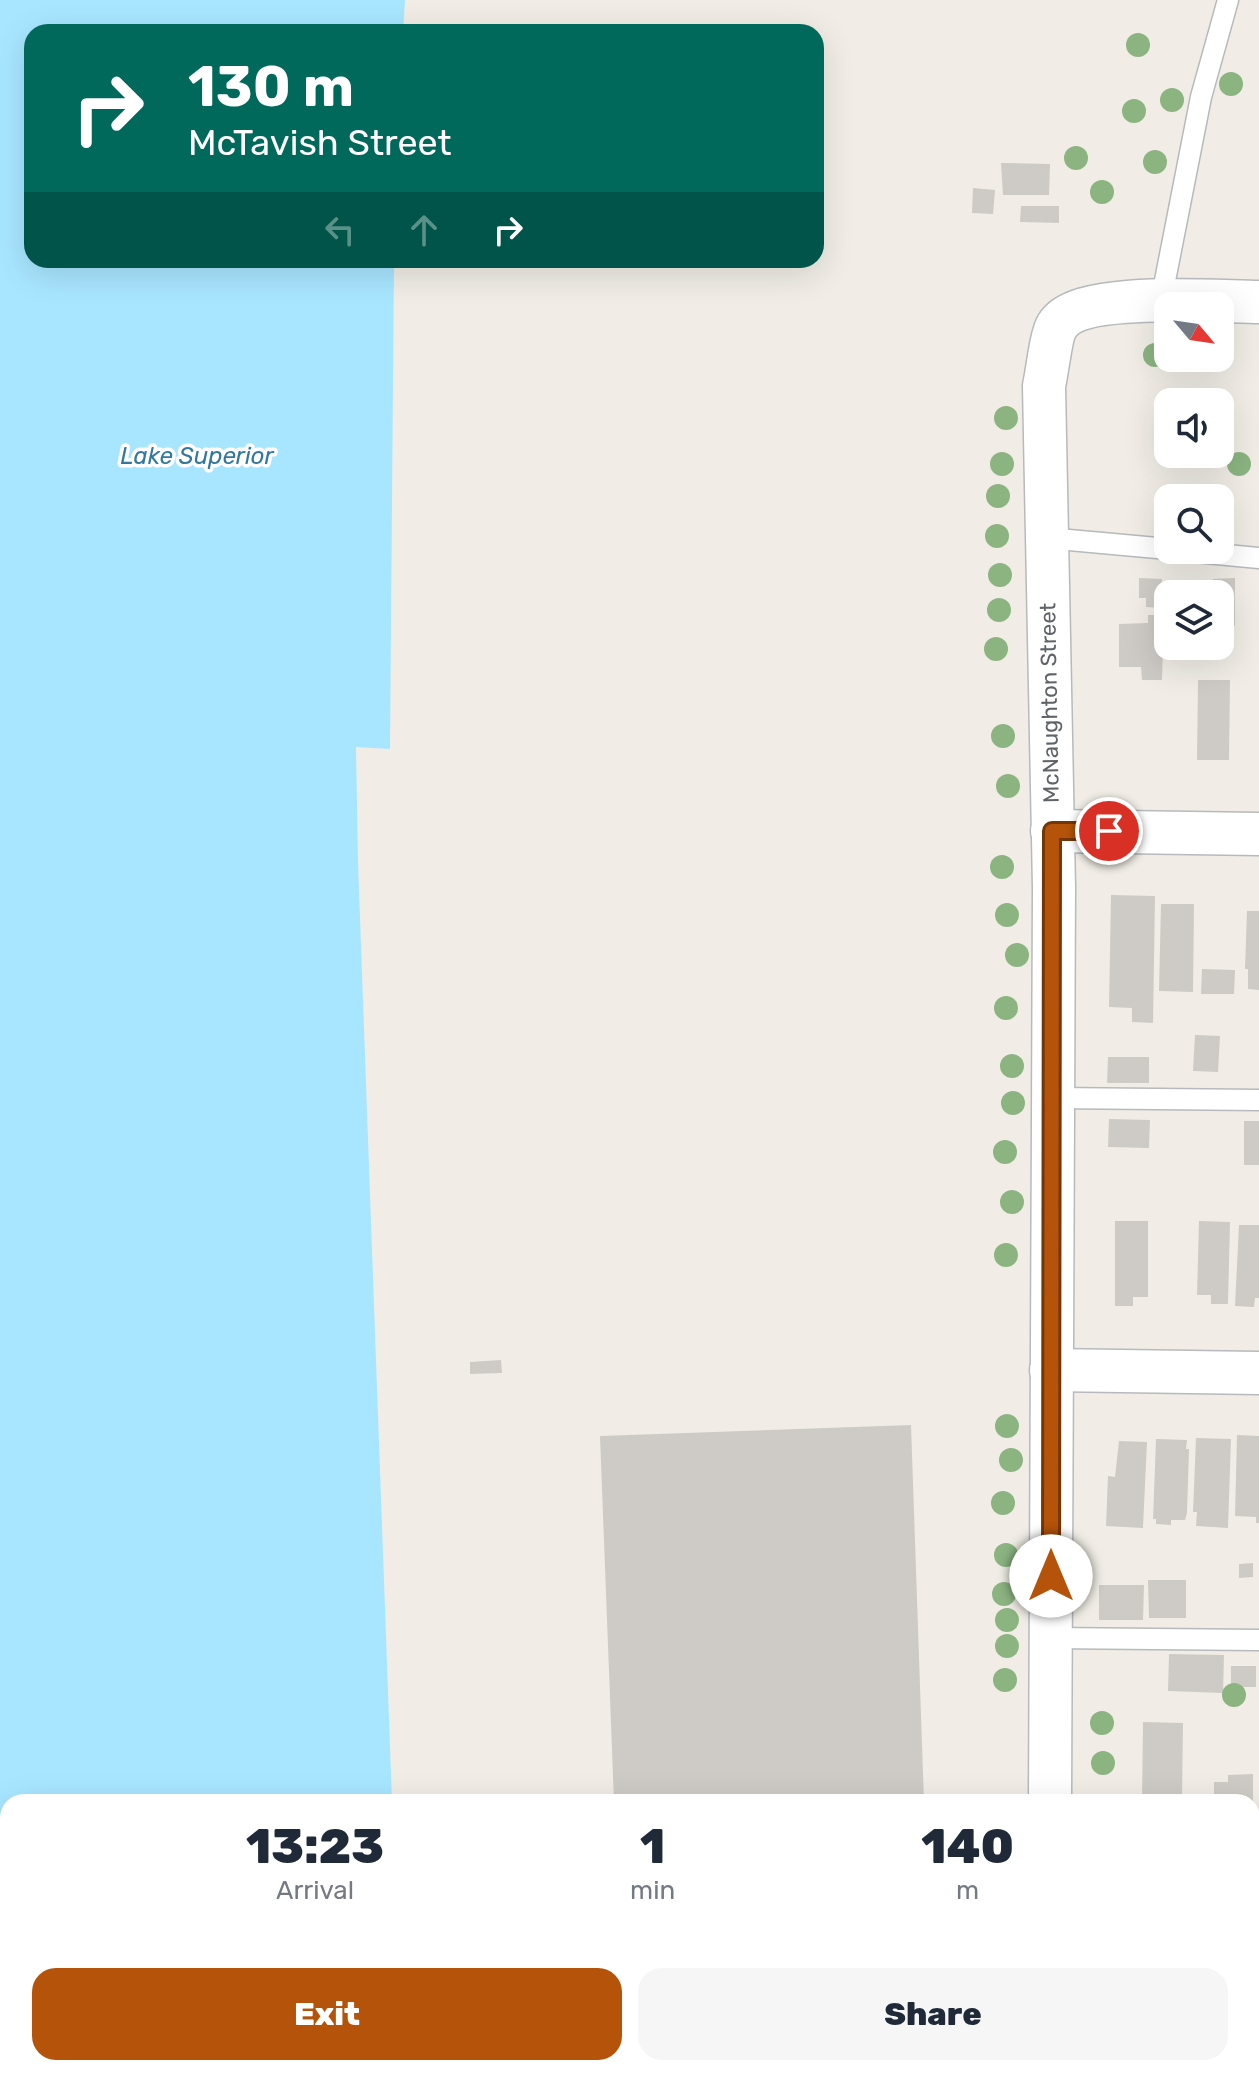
<!DOCTYPE html>
<html lang="en">
<head>
<meta charset="utf-8">
<style>
  :root { --surface:#fff; --page:#f6f6f7; --text:#1f2937; --muted:#747a83; --accent:#b45309 }
  body { margin:0; font-family:Rubik,sans-serif; background:var(--page); color:var(--text); height:100vh; display:flex; flex-direction:column; font-size:30px; white-space:nowrap }
  * { box-sizing:border-box; margin:0 }
  p { font-size:26px; color:var(--muted) }
  .icon { flex:none; width:44px; height:44px; fill:none; stroke:currentColor; stroke-width:2; stroke-linecap:round; stroke-linejoin:round }
  .map { position:relative; flex:1; overflow:hidden }
  .details { position:absolute; left:0px; top:1794px; width:1260px; height:282px; display:flex; flex-direction:column; background:var(--surface); border-radius:24px 24px 0 0; box-shadow:0 8px 32px #0002 }
  .details>* { flex:none }
  .guide { position:absolute; left:24px; top:24px; width:800px; height:244px; border-radius:24px; box-shadow:0 8px 32px #0002; background:#00695c; color:#fff; overflow:hidden }
  .needle { width:52px; rotate:119deg }
  .fabs { position:absolute; left:1154px; top:292px; display:grid; gap:16px }
  .fabs a { display:grid; place-items:center; width:80px; height:80px; border-radius:16px; background:var(--surface); box-shadow:0 8px 32px #0002; font-size:40px }
  .pin { position:absolute; display:grid; place-items:center; width:68px; height:68px; color:#fff; margin:-34px; border:4px solid #fff; border-radius:50%; box-shadow:0 2px 8px #0007 }
  .me { position:absolute; width:88px; margin:-44px; rotate:0deg; stroke-linejoin:round; filter:drop-shadow(0 0 6px #0008) }
  .turn { display:flex; align-items:center; gap:28px; height:168px; padding:0 32px; font-size:36px }
  .turn .icon { width:104px; height:104px; stroke-width:2.5 }
  .turn b { display:block; font-size:56px; line-height:68px }
  .lanes { display:flex; align-items:center; height:76px; padding:0 32px; background:#0003; justify-content:center; gap:40px; direction:ltr }
  .lanes .off { opacity:.35 }
  .eta { display:flex; justify-content:space-evenly; align-items:center; height:136px; text-align:center }
  .eta b { font-size:48px; font-weight:800; line-height:56px }
  .action { display:flex; gap:16px; margin-top:auto; padding:16px 32px }
  .action a { flex:1; height:92px; border-radius:24px; background:var(--accent); color:#fff; font-size:32px; font-weight:800; line-height:92px; text-align:center }
  .action a+a { background:var(--page); color:var(--text) }
  .map>svg:first-child { display:block }
  .water { fill:#a8e6ff }
  .building { fill:#cecac5 }
  .lines { fill:none; stroke-linecap:round; stroke-linejoin:round }
  .service-casing { stroke:#b6babd; stroke-width:23 }
  .minor-casing { stroke:#b6babd; stroke-width:45 }
  .service { stroke:#fff; stroke-width:20 }
  .minor { stroke:#fff; stroke-width:42 }
  .tree { fill:#8bb481 }
  .route-casing { stroke:#753606; stroke-width:20 }
  .route { stroke:#b45309; stroke-width:14 }
  .labels { text-anchor:middle; stroke-width:7; stroke-linejoin:round; paint-order:stroke }
  .street-label { font-size:22px; fill:#5d6367; stroke:#fff }
  .water-label { font-size:24px; font-style:italic; fill:#35789d; stroke:#fff }
</style>
</head>
<body>
<div class="map">
<svg width="1259" height="2075" viewBox="0 0 1259 2075">
  <rect width="100%" height="100%" fill="#f1ede6"/>
  <polygon class="water" points="0,0 405,0 403,32 32,32 32,260 394,260 390,749 356,747 358,862 392,1802 8,1802 8,2068 403,2068 403,2075 0,2075"/>
  <g class="building">
    <polygon points="1001,163 1050,164 1049,195 1003,195"/>
    <polygon points="973,188 995,190 993,214 972,213"/>
    <polygon points="1021,206 1059,206 1059,223 1020,222"/>
    <polygon points="1139,578 1162,579 1161,599 1164,599 1164,608 1146,607 1146,598 1139,598"/>
    <polygon points="1235,578 1235,626 1220,626 1220,594 1213,594 1213,579"/>
    <polygon points="1148,615 1164,615 1162,680 1142,680 1141,667 1119,667 1119,624 1148,623"/>
    <polygon points="1198,680 1230,680 1229,760 1197,760"/>
    <polygon points="1111,895 1155,896 1153,1023 1132,1022 1132,1008 1109,1007"/>
    <polygon points="1161,904 1194,904 1193,992 1159,991"/>
    <polygon points="1247,911 1259,911 1259,990 1248,989 1248,969 1245,969"/>
    <polygon points="1202,969 1235,970 1234,994 1201,994"/>
    <polygon points="1195,1035 1220,1036 1218,1072 1193,1071"/>
    <polygon points="1108,1057 1149,1057 1149,1083 1107,1083"/>
    <polygon points="1109,1119 1150,1120 1149,1148 1108,1147"/>
    <rect x="1244" y="1121" width="15" height="44"/>
    <polygon points="1115,1221 1148,1221 1148,1297 1133,1297 1133,1306 1115,1306"/>
    <polygon points="1199,1221 1230,1222 1228,1304 1211,1304 1211,1295 1197,1295"/>
    <polygon points="1239,1225 1259,1225 1259,1298 1255,1298 1254,1307 1235,1306"/>
    <polygon points="501,1360 502,1373 470,1374 470,1362"/>
    <polygon points="911,1425 924,1802 614,1802 600,1436"/>
    <polygon points="1237,1435 1259,1436 1259,1523 1256,1523 1256,1517 1235,1516"/>
    <polygon points="1196,1438 1231,1439 1228,1528 1196,1526 1197,1512 1193,1512"/>
    <polygon points="1156,1439 1187,1440 1186,1449 1189,1449 1187,1513 1185,1520 1171,1520 1171,1525 1156,1524 1156,1519 1153,1519"/>
    <polygon points="1119,1441 1147,1442 1143,1528 1106,1526 1108,1476 1115,1477"/>
    <polygon points="1253,1563 1253,1577 1239,1578 1239,1564"/>
    <polygon points="1148,1580 1186,1580 1186,1618 1149,1618"/>
    <polygon points="1099,1585 1144,1585 1143,1620 1099,1620"/>
    <polygon points="1169,1654 1224,1655 1223,1693 1168,1691"/>
    <rect x="1231" y="1666" width="25" height="21"/>
    <polygon points="1143,1722 1183,1723 1182,1802 1142,1802"/>
    <polygon points="1253,1774 1253,1802 1214,1802 1214,1782 1228,1782 1228,1775"/>
    <rect x="1252" y="1972" width="7" height="84"/>
  </g>
  <g class="lines">
    <defs>
      <g id="service">
        <polyline points="1161,301 1201,97 1228,0"/>
        <polyline points="1047,538 1168,549"/>
        <polyline points="1174,550 1259,558"/>
        <polyline points="1053,1098 1259,1100"/>
        <polyline points="1050,1638 1259,1640"/>
      </g>
      <g id="minor">
        <polyline points="1052,831 1259,834"/>
        <polyline points="1051,1370 1259,1373"/>
        <path d="M 1050,1802 L 1054,888 L 1044,386 C 1047,373 1051,335 1057,326 C 1078,290 1219,302 1259,302"/>
        <polyline points="1252,1910 1259,1910"/>
        <polyline points="1047,2075 1047,2068"/>
      </g>
    </defs>
    <use href="#service" class="service-casing"/>
    <use href="#minor" class="minor-casing"/>
    <use href="#service" class="service"/>
    <use href="#minor" class="minor"/>
  </g>
  <g class="tree">
    <circle cx="1138" cy="45" r="12"/>
    <circle cx="1231" cy="84" r="12"/>
    <circle cx="1172" cy="100" r="12"/>
    <circle cx="1134" cy="111" r="12"/>
    <circle cx="1076" cy="158" r="12"/>
    <circle cx="1155" cy="162" r="12"/>
    <circle cx="1102" cy="192" r="12"/>
    <circle cx="1155" cy="355" r="12"/>
    <circle cx="1006" cy="418" r="12"/>
    <circle cx="1002" cy="464" r="12"/>
    <circle cx="1239" cy="464" r="12"/>
    <circle cx="998" cy="496" r="12"/>
    <circle cx="997" cy="536" r="12"/>
    <circle cx="1000" cy="575" r="12"/>
    <circle cx="999" cy="610" r="12"/>
    <circle cx="996" cy="649" r="12"/>
    <circle cx="1003" cy="736" r="12"/>
    <circle cx="1008" cy="786" r="12"/>
    <circle cx="1002" cy="867" r="12"/>
    <circle cx="1007" cy="915" r="12"/>
    <circle cx="1017" cy="955" r="12"/>
    <circle cx="1006" cy="1008" r="12"/>
    <circle cx="1012" cy="1066" r="12"/>
    <circle cx="1013" cy="1103" r="12"/>
    <circle cx="1005" cy="1152" r="12"/>
    <circle cx="1012" cy="1202" r="12"/>
    <circle cx="1006" cy="1255" r="12"/>
    <circle cx="1007" cy="1426" r="12"/>
    <circle cx="1011" cy="1460" r="12"/>
    <circle cx="1003" cy="1503" r="12"/>
    <circle cx="1006" cy="1555" r="12"/>
    <circle cx="1004" cy="1594" r="12"/>
    <circle cx="1007" cy="1620" r="12"/>
    <circle cx="1007" cy="1646" r="12"/>
    <circle cx="1005" cy="1680" r="12"/>
    <circle cx="1234" cy="1695" r="12"/>
    <circle cx="1102" cy="1723" r="12"/>
    <circle cx="1103" cy="1763" r="12"/>
  </g>
  <g class="lines">
    <defs>
      <polyline id="route" points="1051,1576 1052,831 1109,831"/>
    </defs>
    <use href="#route" class="route-casing"/>
    <use href="#route" class="route"/>
  </g>
  <g class="labels">
    <g class="street-label">
      <text transform="translate(1049 703) rotate(-91)" y="8">McNaughton Street</text>
    </g>
    <g class="water-label">
      <text x="197" y="464">Lake Superior</text>
    </g>
  </g>
</svg>
<div class="fabs">
<a><svg class="needle" viewBox="-14 -14 28 28"><path d="M0-13l5 13h-10z" fill="#e53935"/><path d="M0 13l5-13h-10z" fill="#747a83"/></svg></a>
<a><svg class="icon" aria-label="sound" viewBox="0 0 24 24"><path d="M4 9h4l5-4v14l-5-4H4zM17 9q2 3 0 6"/></svg></a>
<a><svg class="icon" aria-label="search" viewBox="0 0 24 24"><circle cx="10" cy="10" r="6"/><path d="M15 15l6 6"/></svg></a>
<a><svg class="icon" aria-label="layers" viewBox="0 0 24 24"><path d="M12 4l9 5-9 5-9-5zM3 14l9 5 9-5"/></svg></a>
</div>
<div class="pin" style="left:1109px;top:831px;background:#d93025"><svg class="icon" aria-label="arrive" viewBox="0 0 24 24"><path d="M6 21V4h12l-3 4 3 4H6"/></svg></div>
<svg class="me" style="left:1051px;top:1576px" viewBox="-20 -20 40 40"><circle r="19" fill="#fff"/><path d="M0-13L10 11 0 6-10 11z" fill="#b45309"/></svg>
<div class="guide">
<div class="turn"><svg class="icon" aria-label="right" viewBox="0 0 24 24"><path d="M7 20v-9h11M14 6l5 5-5 5"/></svg><div><b>130 m</b>McTavish Street</div></div>
<div class="lanes"><svg class="icon off" aria-label="left" viewBox="0 0 24 24"><path d="M17 20v-9H6M10 6l-5 5 5 5"/></svg><svg class="icon off" aria-label="ahead" viewBox="0 0 24 24"><path d="M12 20V5M6 11l6-6 6 6"/></svg><svg class="icon" aria-label="right" viewBox="0 0 24 24"><path d="M7 20v-9h11M14 6l5 5-5 5"/></svg></div>
</div>
<section class="details">
<div class="eta">
<div><b>13:23</b><p>Arrival</p></div>
<div><b>1</b><p>min</p></div>
<div><b>140</b><p>m</p></div>
</div>
<div class="action"><a>Exit</a><a>Share</a></div>
</section>
</div>
</body>
</html>
